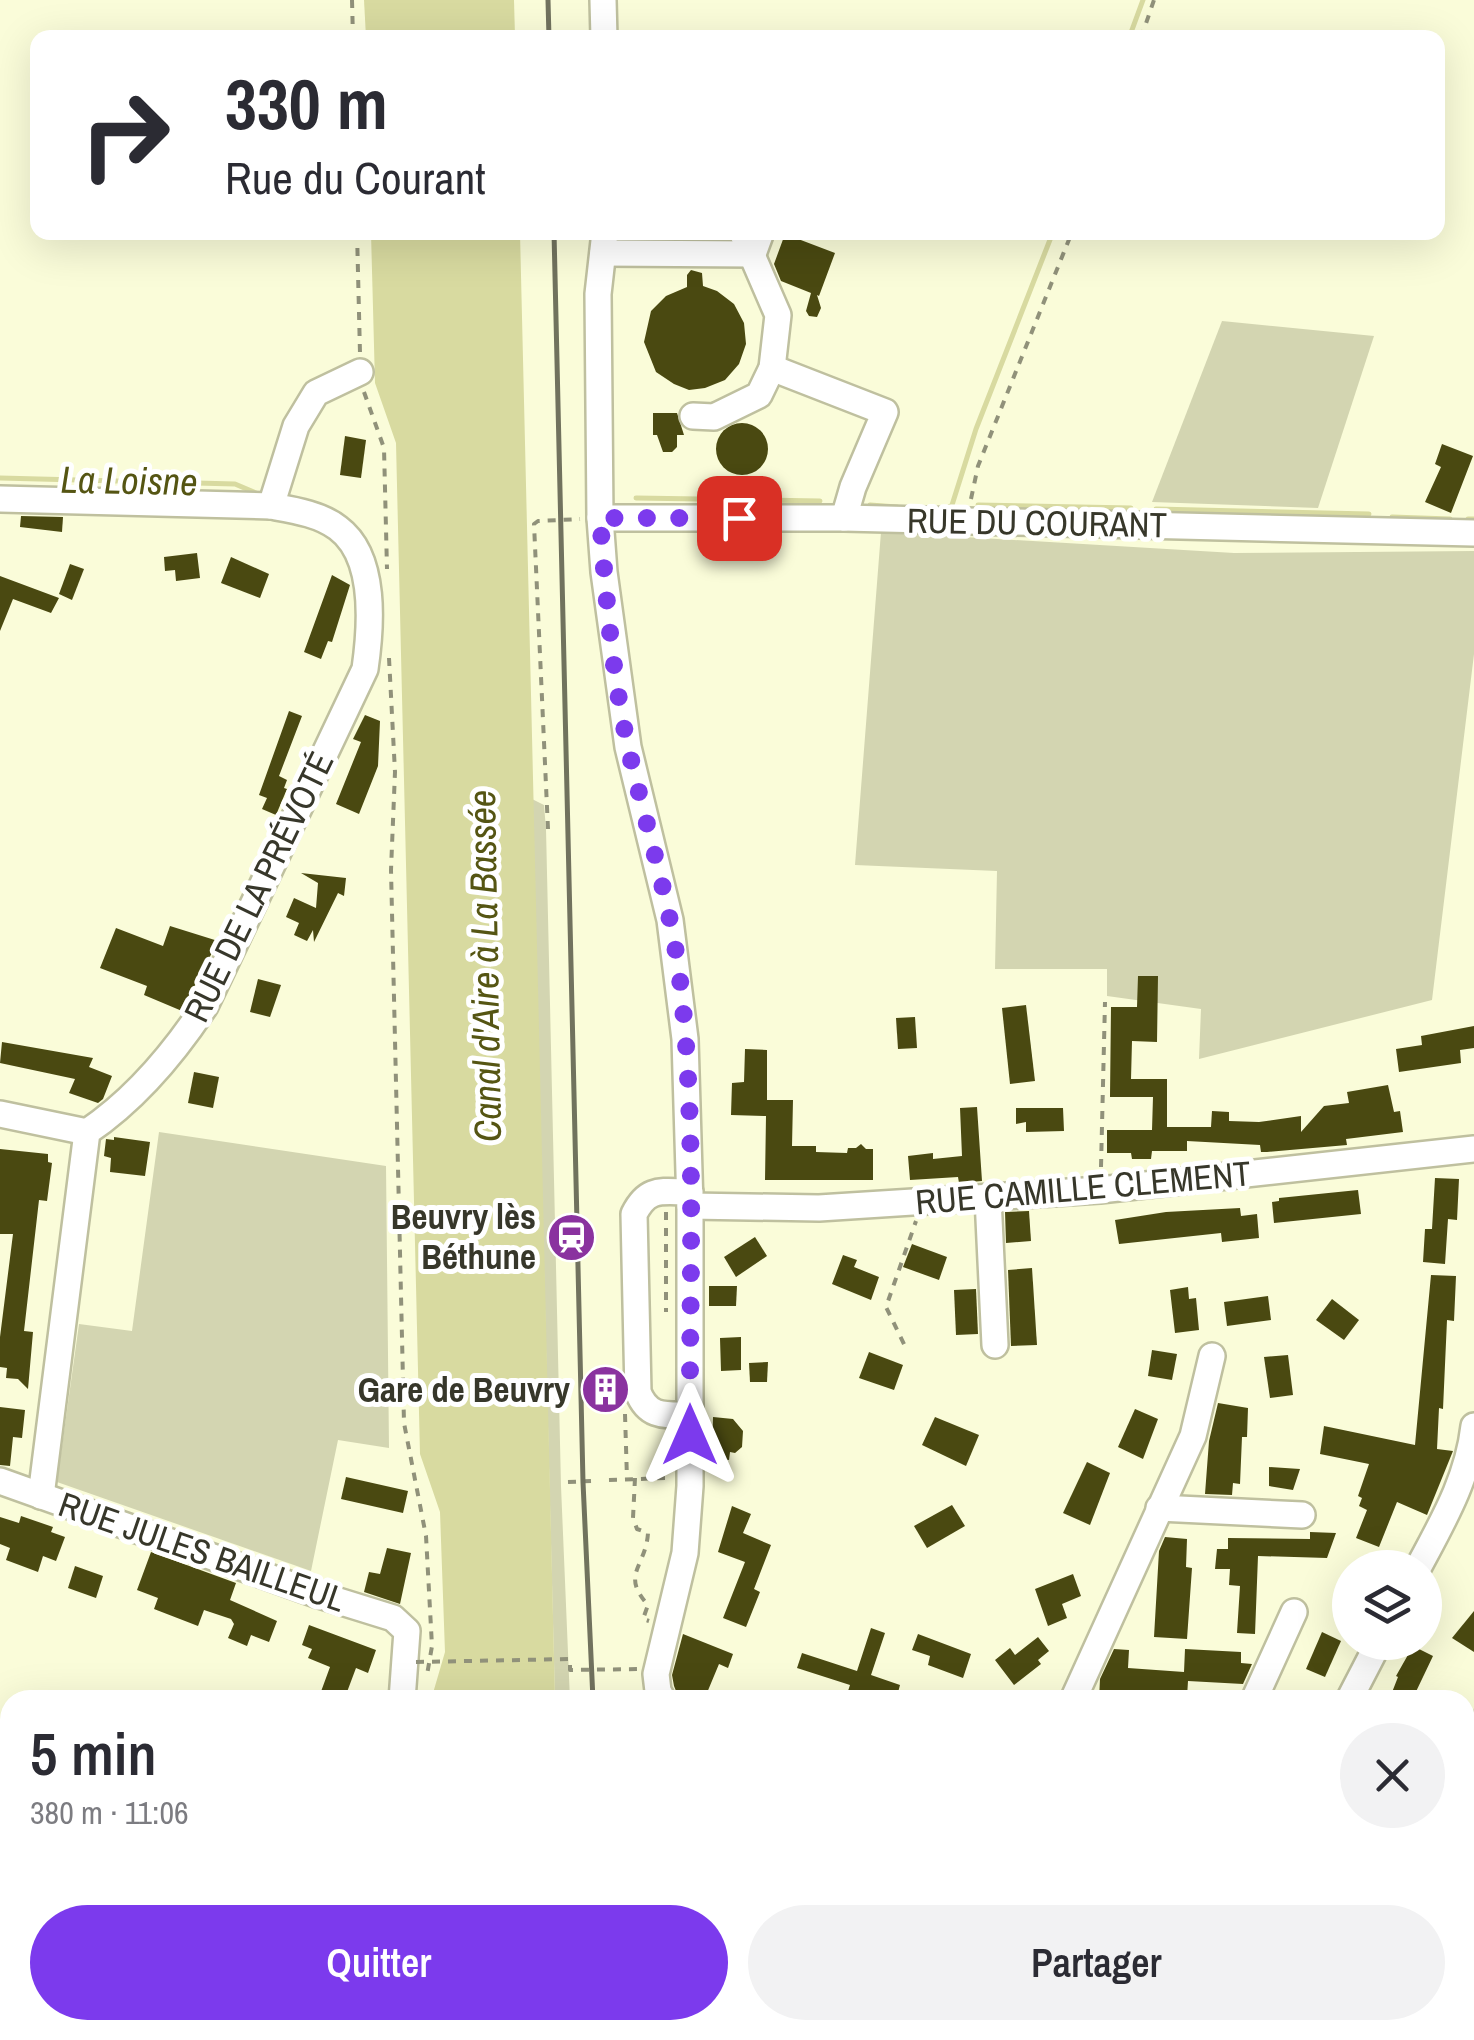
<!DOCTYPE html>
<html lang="fr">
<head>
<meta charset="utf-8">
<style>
  :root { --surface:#fff; --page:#f2f2f3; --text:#2b2b33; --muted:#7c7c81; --accent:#7c3aed }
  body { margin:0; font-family:"Archivo Narrow",sans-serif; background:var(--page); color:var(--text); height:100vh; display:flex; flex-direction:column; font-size:38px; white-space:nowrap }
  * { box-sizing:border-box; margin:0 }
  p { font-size:32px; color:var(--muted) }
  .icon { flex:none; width:55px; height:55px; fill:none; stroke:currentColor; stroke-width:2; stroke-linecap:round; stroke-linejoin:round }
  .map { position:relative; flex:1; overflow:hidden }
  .drawer { position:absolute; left:0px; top:1690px; width:1475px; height:350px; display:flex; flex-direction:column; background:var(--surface); border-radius:30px 30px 0 0; box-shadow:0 10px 40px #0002 }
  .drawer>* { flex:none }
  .guide { position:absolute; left:30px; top:30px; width:1415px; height:210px; border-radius:20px; box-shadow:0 10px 40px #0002; background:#fff; color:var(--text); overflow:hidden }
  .buttons { position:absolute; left:1332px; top:1550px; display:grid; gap:20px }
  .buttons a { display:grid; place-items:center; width:110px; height:110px; border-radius:50%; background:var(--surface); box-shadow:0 10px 40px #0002; font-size:50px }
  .pin { position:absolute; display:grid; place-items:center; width:85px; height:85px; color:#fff; margin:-42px; border-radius:20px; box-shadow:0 5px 15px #0006 }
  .me { position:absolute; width:110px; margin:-55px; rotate:0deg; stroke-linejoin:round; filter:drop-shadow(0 0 8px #0008) }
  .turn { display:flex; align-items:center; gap:35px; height:210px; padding:0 30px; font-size:45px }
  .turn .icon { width:130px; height:130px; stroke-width:2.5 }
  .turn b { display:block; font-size:70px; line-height:85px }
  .round { display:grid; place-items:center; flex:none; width:105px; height:105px; border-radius:52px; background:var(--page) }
  .headline { display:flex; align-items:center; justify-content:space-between; height:170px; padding:0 30px }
  h1 { font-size:60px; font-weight:600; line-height:75px }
  .primary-button { display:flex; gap:20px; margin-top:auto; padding:20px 30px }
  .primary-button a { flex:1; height:115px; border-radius:60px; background:var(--accent); color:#fff; font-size:40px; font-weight:600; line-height:115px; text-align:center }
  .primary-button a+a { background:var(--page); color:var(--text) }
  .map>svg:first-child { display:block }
  .green { fill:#d3d5b1 }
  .water { fill:#d8daa0 }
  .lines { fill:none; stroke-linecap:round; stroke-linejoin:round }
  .stream { stroke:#d8daa0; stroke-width:5 }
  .building { fill:#4a4911 }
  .minor-casing { stroke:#bfc09f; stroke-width:30 }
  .path { stroke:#90917a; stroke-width:4; stroke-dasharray:8 8; stroke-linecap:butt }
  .minor { stroke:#fff; stroke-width:25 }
  .rail { stroke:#71725e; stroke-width:5 }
  .path-bridge { stroke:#90917a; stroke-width:4; stroke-dasharray:8 8; stroke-linecap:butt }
  .route { stroke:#7c3aed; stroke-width:18; stroke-dasharray:0 32.4 }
  .labels { text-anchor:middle; stroke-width:10; stroke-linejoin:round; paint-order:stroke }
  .street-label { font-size:35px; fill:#37372a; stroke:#fff }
  .poi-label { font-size:35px; font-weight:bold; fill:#37372a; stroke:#fff; text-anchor:end }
  .water-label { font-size:38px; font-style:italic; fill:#555513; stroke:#fff }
</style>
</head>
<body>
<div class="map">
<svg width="1474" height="2040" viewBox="0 0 1474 2040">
  <rect width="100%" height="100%" fill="#fafcd9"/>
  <g class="green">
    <polygon points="1222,321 1374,336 1318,508 1152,502"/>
    <polygon points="881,532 1234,553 1474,551 1474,654 1432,1000 1199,1059 1201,1009 1107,996 1107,969 995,969 997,871 855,865"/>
    <polygon points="532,799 544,805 546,829 561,1486 570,1700 555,1700"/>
    <polygon points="159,1132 386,1166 389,1448 338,1440 311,1571 57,1482 79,1324 132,1331"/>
    <polygon points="1474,1708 1474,1813 1465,1872 1465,1734"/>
    <polygon points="185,2030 418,2030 420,2040 181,2040"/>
    <polygon points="658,2030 796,2030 857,2040 661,2040"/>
    <rect x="1082" y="2030" width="171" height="10"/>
  </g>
  <g class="water">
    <polygon points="364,0 514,0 515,37 366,37"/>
    <polygon points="371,233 520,233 555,1700 431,1700 445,1652 440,1512 420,1454 396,443 375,383"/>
    <polygon points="445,2030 588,2030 590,2040 447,2040"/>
  </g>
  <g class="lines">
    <g class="stream">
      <polyline points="1129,38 1143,0"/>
      <polyline points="0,478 235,484 256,493"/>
      <polyline points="636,498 820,501"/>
      <polyline points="870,505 897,507"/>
      <polyline points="978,505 1131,508"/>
      <polyline points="1156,509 1369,514"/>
      <polyline points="943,511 952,505 976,429 1053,232"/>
      <polyline points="1392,517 1450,519"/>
      <polyline points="1468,519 1474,519"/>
    </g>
  </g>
  <g class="building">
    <polygon points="785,234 835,253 819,296 817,295 821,308 817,317 809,316 806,311 811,293 781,281 774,264"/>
    <polygon points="691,270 702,273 703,286 717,291 734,304 744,323 746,344 739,364 725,380 705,388 689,390 674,384 656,372 644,342 651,311 666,296 687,287 687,275"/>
    <polygon points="653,413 677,413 684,435 677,435 677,447 672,452 663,452 657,435 653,435"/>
    <circle cx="742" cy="449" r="26"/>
    <polygon points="345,436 366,440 361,478 340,475"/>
    <polygon points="1442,444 1473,456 1451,513 1425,502 1441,467 1435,464"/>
    <polygon points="21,516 63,517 62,532 20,527"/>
    <polygon points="197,553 200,578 176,581 175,570 165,571 164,557"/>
    <polygon points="231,557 269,574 260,598 221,583"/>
    <polygon points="70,564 84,569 72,600 59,594"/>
    <polygon points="332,575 350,585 332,642 328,641 321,659 304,652"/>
    <polygon points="0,576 59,598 51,613 13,599 0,631"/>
    <polygon points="289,711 302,716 279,776 287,780 284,788 287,789 276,815 262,809 267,798 259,795"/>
    <polygon points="365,715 380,721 378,766 359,814 336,804 361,742 353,739"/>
    <polygon points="301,873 346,878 344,896 338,893 314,942 313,930 307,941 294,935 299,923 286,917 294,898 316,908 318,883"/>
    <polygon points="170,926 218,941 182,1011 144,995 147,986 100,968 116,928 163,946"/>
    <polygon points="1138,976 1158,976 1157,1042 1132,1041 1131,1079 1167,1079 1167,1127 1211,1127 1212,1111 1229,1112 1229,1121 1259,1122 1301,1116 1301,1132 1324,1106 1349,1103 1347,1092 1388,1085 1394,1112 1400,1111 1403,1132 1346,1139 1347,1145 1267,1152 1261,1152 1260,1145 1187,1141 1187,1151 1152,1151 1151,1159 1132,1159 1131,1153 1107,1153 1107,1130 1152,1130 1153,1097 1110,1097 1111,1007 1137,1007"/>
    <polygon points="258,979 281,985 270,1017 250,1012"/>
    <polygon points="1026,1005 1035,1081 1010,1084 1002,1008"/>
    <polygon points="915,1017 917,1048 898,1049 896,1018"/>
    <polygon points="1474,1026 1474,1048 1460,1050 1461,1063 1399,1072 1396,1049 1422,1045 1421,1036"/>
    <polygon points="2,1042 93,1058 89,1067 112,1076 103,1099 98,1103 69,1093 75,1079 0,1063"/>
    <polygon points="745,1049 767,1050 767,1100 793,1100 792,1146 816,1146 816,1152 847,1153 848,1148 856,1148 861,1144 866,1149 873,1149 873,1180 765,1180 766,1116 731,1115 732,1083 744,1082"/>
    <polygon points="194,1072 219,1077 213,1108 188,1103"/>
    <polygon points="977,1107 982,1181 959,1183 958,1177 910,1180 908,1156 933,1153 933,1159 962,1156 960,1108"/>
    <polygon points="1016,1108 1063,1108 1064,1131 1026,1132 1026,1122 1016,1124"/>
    <polygon points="114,1137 150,1142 145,1176 110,1172 111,1158 104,1156 106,1139 114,1140"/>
    <polygon points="0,1149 48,1154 48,1162 52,1163 47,1201 39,1200 24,1331 33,1332 28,1389 18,1379 6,1378 7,1368 0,1367 0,1337 13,1234 0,1234"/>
    <polygon points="1435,1178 1459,1179 1457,1220 1448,1219 1445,1264 1423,1262 1425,1229 1432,1229"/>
    <polygon points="1358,1190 1361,1214 1274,1223 1272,1202 1279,1201 1279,1198"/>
    <polygon points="1240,1208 1241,1216 1257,1214 1259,1238 1222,1242 1221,1233 1119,1244 1115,1220 1166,1212"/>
    <polygon points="1029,1211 1031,1241 1006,1243 1005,1212"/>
    <polygon points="755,1237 767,1256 736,1277 724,1257"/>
    <polygon points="912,1244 947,1257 939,1280 903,1267"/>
    <polygon points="843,1255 857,1260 854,1267 879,1277 871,1300 832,1284"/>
    <polygon points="1032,1268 1037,1345 1011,1346 1008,1270"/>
    <polygon points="1431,1275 1456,1276 1454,1321 1447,1320 1443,1409 1439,1408 1437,1449 1453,1451 1427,1515 1397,1502 1379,1547 1356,1538 1367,1510 1359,1506 1362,1498 1358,1496 1369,1464 1320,1454 1324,1426 1415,1445"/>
    <polygon points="709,1286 737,1286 736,1306 709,1306"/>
    <polygon points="1188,1287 1189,1299 1196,1298 1199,1330 1175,1333 1170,1290"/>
    <polygon points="976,1289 978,1334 956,1335 954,1290"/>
    <polygon points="1268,1296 1271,1320 1227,1326 1224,1302"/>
    <polygon points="1332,1299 1359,1320 1344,1340 1316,1320"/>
    <polygon points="741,1337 741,1370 721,1371 720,1338"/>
    <polygon points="1152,1350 1177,1354 1172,1380 1148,1376"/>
    <polygon points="869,1352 903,1365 894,1390 859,1378"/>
    <polygon points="1288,1355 1293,1395 1270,1398 1264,1357"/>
    <polygon points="768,1362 767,1382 750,1382 749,1363"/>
    <polygon points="1218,1403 1248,1408 1247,1437 1242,1437 1240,1484 1233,1483 1232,1495 1205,1494 1209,1441"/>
    <polygon points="0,1407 25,1410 22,1438 13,1437 10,1466 0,1465"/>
    <polygon points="1135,1409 1158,1419 1143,1459 1118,1447"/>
    <polygon points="713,1417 733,1419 743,1431 742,1447 735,1453 730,1452 729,1460 712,1458"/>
    <polygon points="935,1417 979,1435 966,1466 922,1445"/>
    <polygon points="1087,1462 1110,1473 1090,1525 1063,1513"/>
    <polygon points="1269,1467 1300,1469 1293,1490 1269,1486"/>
    <polygon points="346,1477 408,1491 403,1513 341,1499"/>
    <polygon points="952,1505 965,1526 927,1548 914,1526"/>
    <polygon points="732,1506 751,1514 743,1533 771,1545 754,1589 760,1592 746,1627 723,1618 745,1562 718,1552"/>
    <polygon points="21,1516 53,1527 51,1532 65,1537 56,1561 43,1556 38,1572 6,1560 10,1548 0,1544 0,1517 19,1523"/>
    <polygon points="1310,1532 1336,1533 1327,1558 1258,1556 1255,1634 1237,1633 1240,1586 1229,1585 1230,1569 1215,1569 1217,1549 1228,1549 1228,1538 1310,1539"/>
    <polygon points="1165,1537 1187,1539 1186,1567 1192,1568 1187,1639 1154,1637 1159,1551"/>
    <polygon points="387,1548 411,1553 400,1604 364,1592 369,1572 380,1574"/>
    <polygon points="151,1552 236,1583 230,1600 277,1621 269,1642 251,1635 247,1646 228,1638 234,1624 231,1619 204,1610 198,1626 154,1609 158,1598 137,1590"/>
    <polygon points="75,1566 103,1576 96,1598 68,1588"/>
    <polygon points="1073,1574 1081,1596 1062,1604 1067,1618 1048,1626 1035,1589"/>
    <polygon points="1474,1611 1474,1652 1452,1638"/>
    <polygon points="309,1625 376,1650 368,1673 356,1668 344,1700 319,1697 330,1667 308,1658 312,1649 302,1645"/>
    <polygon points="871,1628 885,1633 871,1675 900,1685 896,1700 864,1690 861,1700 845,1700 850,1685 797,1668 802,1653 857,1671"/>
    <polygon points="1322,1632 1341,1641 1325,1677 1306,1669"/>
    <polygon points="683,1634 733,1654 728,1668 719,1664 704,1700 678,1696 674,1686 672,1675"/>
    <polygon points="918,1634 971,1654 963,1678 928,1665 930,1656 912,1650"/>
    <polygon points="1038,1637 1049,1651 1038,1660 1041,1664 1014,1685 995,1660 1010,1648 1015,1655"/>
    <polygon points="1413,1646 1433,1656 1412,1700 1389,1700 1398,1677 1396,1676"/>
    <polygon points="1114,1649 1129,1650 1128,1668 1184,1672 1185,1649 1241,1652 1241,1663 1252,1664 1243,1684 1188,1681 1187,1697 1127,1694 1126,1700 1099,1700 1100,1679"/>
  </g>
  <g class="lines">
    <defs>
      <g id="minor">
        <polyline points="603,0 604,38"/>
        <polyline points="605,232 598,294 600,518 604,572 628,747 670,920 685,1039 690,1206 690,1486 685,1553 656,1674 658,1691 663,1700"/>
        <polyline points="603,253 753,254 761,232"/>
        <polyline points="772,368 885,412 853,487 844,518"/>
        <polyline points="693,416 714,417 759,395 772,368 778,315 742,232"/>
        <path d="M 0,499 L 271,506 C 293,510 320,514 338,528 C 377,557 371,627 365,669 L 205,1006 C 174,1053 133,1101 87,1132 L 41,1496"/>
        <polyline points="271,506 296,426 316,393 360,372"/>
        <polyline points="600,518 844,518 1474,533"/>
        <polyline points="0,1114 87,1132"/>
        <path d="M 690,1192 C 662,1192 648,1186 634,1214 L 638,1392 C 648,1418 665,1415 690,1415"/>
        <polyline points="988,1198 995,1345"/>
        <polyline points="690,1206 819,1208 1100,1190 1474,1149"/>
        <polyline points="0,1481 319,1595 393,1618 407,1631 402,1700"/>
        <polyline points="1159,1508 1302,1515"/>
        <path d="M 1418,1568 C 1443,1521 1468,1479 1474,1426"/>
        <polyline points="1073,1700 1193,1436 1212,1356"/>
        <polyline points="1254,1700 1294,1612"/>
        <polyline points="1349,1700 1379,1642"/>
        <polyline points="0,1794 10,1804"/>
        <polyline points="0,1922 10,1890"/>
        <polyline points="0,1977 10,2020"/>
        <polyline points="1465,1977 1474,1982"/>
        <polyline points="1465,2001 1474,2018"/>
        <polyline points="1430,2040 1459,2030"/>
      </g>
    </defs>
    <use href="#minor" class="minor-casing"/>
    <g class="path">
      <polyline points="352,0 353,38"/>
      <polyline points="1141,38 1154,0"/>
      <polyline points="357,232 360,353"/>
      <polyline points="364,392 384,448 387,569"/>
      <polyline points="971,499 978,466 1072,232"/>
      <polyline points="389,658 395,772 391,870 404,1423 426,1536 432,1646 427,1675"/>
      <polyline points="548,829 534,524 538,521 580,519"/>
      <polyline points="1101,1167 1105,1002"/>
      <polyline points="666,1212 666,1312"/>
      <polyline points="904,1344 886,1307 916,1221"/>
      <polyline points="625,1414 627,1479"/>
      <path d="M 635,1478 L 633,1518 L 637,1529 L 648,1533 C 646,1567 620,1574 648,1605 L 643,1619 L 649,1621"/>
      <polyline points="609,1480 667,1478"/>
      <polyline points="568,1482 591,1481"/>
      <polyline points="433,2030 434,2040"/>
    </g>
    <use href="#minor" class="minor"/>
    <g class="rail">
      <polyline points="548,0 549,38"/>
      <polyline points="554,232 583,1482 593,1700"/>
      <polyline points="632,2030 635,2040"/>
    </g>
    <polyline class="path-bridge" points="416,1662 570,1659 570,1670 641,1669"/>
  </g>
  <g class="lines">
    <path class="route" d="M 690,1435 C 689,1287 697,1136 681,988 C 672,908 647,830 629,751 C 612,675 606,596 600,518 L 739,518"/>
  </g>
  <defs>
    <symbol id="station-disc" viewBox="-11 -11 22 22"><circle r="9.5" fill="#8a329f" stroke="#fff"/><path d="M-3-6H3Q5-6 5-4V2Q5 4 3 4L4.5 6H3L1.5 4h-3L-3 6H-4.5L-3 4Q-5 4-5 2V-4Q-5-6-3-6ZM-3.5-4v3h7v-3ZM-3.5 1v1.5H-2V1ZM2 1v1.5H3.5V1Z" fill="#fff"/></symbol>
    <symbol id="building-disc" viewBox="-11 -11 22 22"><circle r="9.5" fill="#8a329f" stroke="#fff"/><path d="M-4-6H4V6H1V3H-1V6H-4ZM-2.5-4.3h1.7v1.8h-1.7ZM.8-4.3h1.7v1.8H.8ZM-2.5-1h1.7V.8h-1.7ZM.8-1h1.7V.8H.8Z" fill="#fff"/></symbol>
  </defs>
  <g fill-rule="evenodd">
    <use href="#station-disc" x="544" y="1210" width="55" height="55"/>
    <use href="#building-disc" x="578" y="1362" width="55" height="55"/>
  </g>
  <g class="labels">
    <g class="street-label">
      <text transform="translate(1037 523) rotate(1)" y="12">RUE DU COURANT</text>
      <text transform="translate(259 887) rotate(-64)" y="12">RUE DE LA PRÉVOTÉ</text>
      <text transform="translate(1083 1188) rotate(-5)" y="12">RUE CAMILLE CLEMENT</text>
      <text transform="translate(202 1552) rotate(19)" y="12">RUE JULES BAILLEUL</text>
    </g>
    <g class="poi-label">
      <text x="536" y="1229">Beuvry lès<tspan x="536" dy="40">Béthune</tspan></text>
      <text x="570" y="1402">Gare de Beuvry</text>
    </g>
    <g class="water-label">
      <text transform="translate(129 481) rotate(1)" y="13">La Loisne</text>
      <text transform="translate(485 966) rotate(-91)" y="13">Canal d'Aire à La Bassée</text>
    </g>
  </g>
</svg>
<div class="buttons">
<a><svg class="icon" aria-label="layers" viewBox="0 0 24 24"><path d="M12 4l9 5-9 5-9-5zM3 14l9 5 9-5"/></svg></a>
</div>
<div class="pin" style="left:739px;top:518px;background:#d93025"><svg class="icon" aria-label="arrive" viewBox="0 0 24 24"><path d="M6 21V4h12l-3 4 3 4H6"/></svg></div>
<svg class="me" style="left:690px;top:1435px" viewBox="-20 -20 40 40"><path d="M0-17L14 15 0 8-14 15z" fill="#7c3aed" stroke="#fff" stroke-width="4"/></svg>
<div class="guide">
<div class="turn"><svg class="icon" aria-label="right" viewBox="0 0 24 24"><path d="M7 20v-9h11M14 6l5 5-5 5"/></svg><div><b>330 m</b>Rue du Courant</div></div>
</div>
<section class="drawer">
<div class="headline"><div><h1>5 min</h1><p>380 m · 11:06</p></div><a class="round"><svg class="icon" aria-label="close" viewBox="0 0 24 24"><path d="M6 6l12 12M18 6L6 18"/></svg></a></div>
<div class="primary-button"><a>Quitter</a><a>Partager</a></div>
</section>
</div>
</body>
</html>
